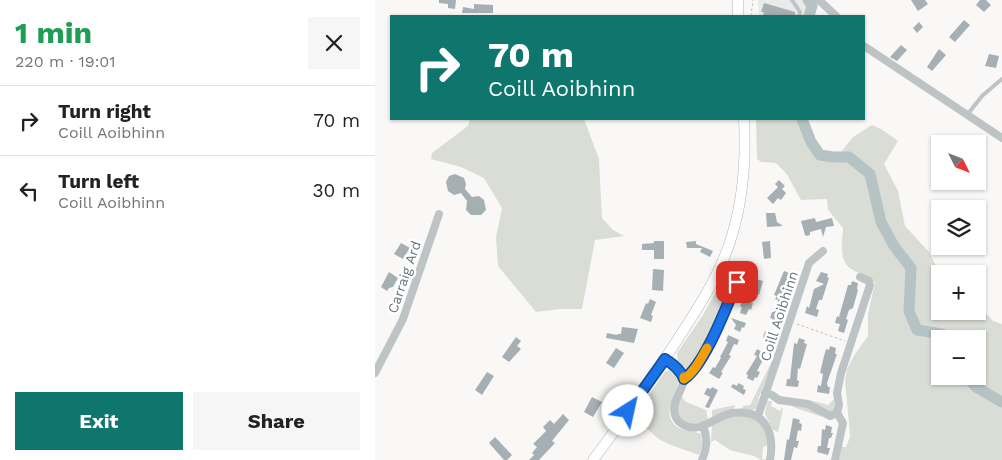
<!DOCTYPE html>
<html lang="en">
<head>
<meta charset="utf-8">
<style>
  :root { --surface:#fff; --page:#f6f6f6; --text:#222; --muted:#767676; --line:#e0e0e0; --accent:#0f766e }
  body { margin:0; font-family:"Work Sans",sans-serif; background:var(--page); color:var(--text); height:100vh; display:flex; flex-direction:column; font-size:19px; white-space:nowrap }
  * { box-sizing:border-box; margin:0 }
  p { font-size:16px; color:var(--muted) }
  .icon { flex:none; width:28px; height:28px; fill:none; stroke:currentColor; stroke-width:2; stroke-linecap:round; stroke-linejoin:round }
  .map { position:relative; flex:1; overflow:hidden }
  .details { display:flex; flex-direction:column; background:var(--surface); width:375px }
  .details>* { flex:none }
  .banner { position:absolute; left:15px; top:15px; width:475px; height:105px; border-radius:0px; box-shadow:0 1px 4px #0004; background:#0f766e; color:#fff; overflow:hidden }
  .needle { width:32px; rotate:132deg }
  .buttons { position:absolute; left:556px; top:135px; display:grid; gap:10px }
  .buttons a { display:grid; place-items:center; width:55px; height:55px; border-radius:0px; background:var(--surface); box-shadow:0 1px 4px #0004; font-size:25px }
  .pin { position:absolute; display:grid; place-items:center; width:42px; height:42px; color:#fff; margin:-21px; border-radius:10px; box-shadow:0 2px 8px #0006 }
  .me { position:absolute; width:55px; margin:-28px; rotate:35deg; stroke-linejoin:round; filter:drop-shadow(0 0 4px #0008) }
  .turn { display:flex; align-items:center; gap:18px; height:105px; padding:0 15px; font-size:22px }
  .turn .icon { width:65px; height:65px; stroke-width:2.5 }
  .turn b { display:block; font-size:35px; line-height:42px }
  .round { display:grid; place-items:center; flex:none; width:52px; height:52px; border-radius:0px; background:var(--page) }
  .summary { display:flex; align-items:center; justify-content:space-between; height:85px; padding:0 15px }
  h1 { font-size:30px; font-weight:700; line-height:38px; color:#1e9e55 }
  .primary-button { display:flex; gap:10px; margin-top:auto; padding:10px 15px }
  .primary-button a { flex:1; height:58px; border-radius:0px; background:var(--accent); color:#fff; font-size:20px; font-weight:700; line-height:58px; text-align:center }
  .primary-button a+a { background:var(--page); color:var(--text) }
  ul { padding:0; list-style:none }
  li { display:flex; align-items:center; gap:15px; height:70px; padding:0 15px; border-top:1px solid var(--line) }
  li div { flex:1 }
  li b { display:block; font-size:19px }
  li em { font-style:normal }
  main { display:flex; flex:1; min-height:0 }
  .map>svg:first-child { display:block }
  .built { fill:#e9eaea }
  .green { fill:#d9ddd6; fill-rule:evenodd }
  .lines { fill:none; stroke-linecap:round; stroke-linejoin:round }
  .river { stroke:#b6c3c5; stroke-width:11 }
  .building { fill:#a6afb3 }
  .secondary-casing { stroke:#b0b7ba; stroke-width:11 }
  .path { stroke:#b8bcbe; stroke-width:1; stroke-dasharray:2.5 2.5; stroke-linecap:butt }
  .lane { stroke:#bec3c5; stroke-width:4 }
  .street { stroke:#bec3c5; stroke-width:8 }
  .secondary { stroke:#fff; stroke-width:10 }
  .route-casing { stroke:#114b97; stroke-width:12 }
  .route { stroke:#1a73e8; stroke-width:9 }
  .slow { stroke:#f59e0b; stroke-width:9 }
  .labels { text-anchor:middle; stroke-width:5; stroke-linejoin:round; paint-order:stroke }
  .street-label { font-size:14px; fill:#66787e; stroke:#fff }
</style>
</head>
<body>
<main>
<section class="details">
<div class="summary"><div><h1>1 min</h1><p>220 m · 19:01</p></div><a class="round"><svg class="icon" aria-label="close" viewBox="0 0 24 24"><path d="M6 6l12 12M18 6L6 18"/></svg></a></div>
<ul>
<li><svg class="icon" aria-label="right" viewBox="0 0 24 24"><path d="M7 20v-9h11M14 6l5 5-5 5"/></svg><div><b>Turn right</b><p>Coill Aoibhinn</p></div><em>70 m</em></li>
<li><svg class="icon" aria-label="left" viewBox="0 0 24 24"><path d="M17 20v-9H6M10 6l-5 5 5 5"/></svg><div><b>Turn left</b><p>Coill Aoibhinn</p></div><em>30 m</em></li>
</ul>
<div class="primary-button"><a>Exit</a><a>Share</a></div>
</section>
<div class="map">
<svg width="627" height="460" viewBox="0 0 627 460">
  <rect width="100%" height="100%" fill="#f9f8f6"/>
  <polygon class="built" points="383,0 427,0 432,8 432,13 430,16 384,16"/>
  <g class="green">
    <polygon points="95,119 209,119 224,159 227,218 238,230 249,236 220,240 207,309 185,309 161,312 123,266 121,237 127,208 109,178 86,167 56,159 57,153 93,126"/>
    <path d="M 381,119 L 427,119 L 431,131 L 444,154 L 462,157 L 478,137 L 497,125 L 506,129 L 523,141 L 509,164 L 523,191 L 530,226 L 554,252 L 565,274 L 565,311 L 602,311 L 603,305 L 618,321 L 627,324 L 627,460 L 464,460 L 467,447 L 471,447 L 475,437 L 474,423 L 470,381 L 472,369 L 480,354 L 493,336 L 493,314 L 500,282 C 493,276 485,274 478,270 C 463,262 467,242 468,228 L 453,210 L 452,199 L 426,200 L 411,173 L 401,163 L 386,162 L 382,159 ZM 565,339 L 602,339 L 602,376 L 565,376 Z"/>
    <polygon points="364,267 330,343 317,366 310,369 303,361 302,353 328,315 353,269"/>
    <polygon points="401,353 384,397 382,408 378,410 367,410 368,406 375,405"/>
    <path d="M 294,370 L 304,378 C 303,395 282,417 306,429 C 313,432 320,431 326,434 L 327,446 L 324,455 L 296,445 L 285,440 L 258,417 L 290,372 Z"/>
    <path d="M 306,396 L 311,402 L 331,410 L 333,419 C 323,426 305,427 303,412 C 302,406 304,401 306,396 Z"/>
    <polygon points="459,399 460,408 457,412 452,412 434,400 453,405"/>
    <polygon points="392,401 397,401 396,406 405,411 407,407 408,409 403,432 398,430 390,414"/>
    <polygon points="419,404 437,408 447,417 418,407"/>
    <polygon points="360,405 359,410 337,417 337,410"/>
    <path d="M 364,416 C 385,418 389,424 394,445 L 388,447 L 387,459 L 392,460 L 386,460 L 379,456 L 355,450 L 340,440 L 336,442 L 337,425 L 355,417 Z"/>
  </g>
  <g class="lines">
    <g class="river">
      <polyline points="433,0 437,6 434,16"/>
      <polyline points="427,119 436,142 445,155 458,157 474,157 495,174 506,222 519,246 536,268 534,311 542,330 567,334 570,339"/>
      <polyline points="591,376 601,387 627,402"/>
    </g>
  </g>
  <g class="building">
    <polygon points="64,0 81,0 80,9 73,8 73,4 64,3"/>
    <polygon points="536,0 550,0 553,4 543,11"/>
    <polygon points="605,0 611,0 616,5 609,12 601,5"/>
    <polygon points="389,3 420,12 420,16 388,16 389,12 386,12"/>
    <polygon points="99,4 118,5 118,13 87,13 88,7 99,9"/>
    <polygon points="589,20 595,25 580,42 574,37"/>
    <polygon points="544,22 548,27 542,33 538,28"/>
    <polygon points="526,45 532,50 522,61 515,57"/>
    <polygon points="564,49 571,55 557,71 552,67"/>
    <polygon points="614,54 624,56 621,68 610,66"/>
    <polygon points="80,174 89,178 91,184 90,189 97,197 104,196 109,200 111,210 106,215 96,215 91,210 92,201 86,193 79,195 73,191 71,182 74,176"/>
    <polygon points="404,180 410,186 407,189 411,193 406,200 403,198 398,204 392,198 403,187 400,184"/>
    <polygon points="391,213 400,213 402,222 408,226 392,227"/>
    <polygon points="440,218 441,222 457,218 459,226 451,227 448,237 446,229 435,232 435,235 432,236 430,235 426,221"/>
    <polygon points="279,241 289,241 289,259 279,259 279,250 267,250 267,244 279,243"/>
    <polygon points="321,241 321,244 338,251 335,257 325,252 327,248 312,248 311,242"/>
    <polygon points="395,241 396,258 389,259 387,242"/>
    <polygon points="26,243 35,248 28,259 19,254"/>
    <polygon points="278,269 289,270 288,291 277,290"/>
    <polygon points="409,271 420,275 418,280 416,279 410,295 414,297 412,303 410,302 406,314 408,318 405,319 402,325 396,323 397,318 395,318 397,312 399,312 403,300 400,299 402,296 399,295"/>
    <polygon points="14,272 23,278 18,287 14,288 12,291 6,287"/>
    <polygon points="446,272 453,274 452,277 454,278 447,300 444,300 441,309 444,310 442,317 430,313 432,306 434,308 439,289 449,284 441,281"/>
    <polygon points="378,278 388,281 384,295 375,292 378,284 374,280"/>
    <polygon points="477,281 483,283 482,289 483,290 478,308 474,310 471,319 473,320 469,333 463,331 465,324 460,323 462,316 464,317 473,285 476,285"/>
    <polygon points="370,297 377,299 376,303 378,303 376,310 374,309 371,315 365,313 367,307 365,307 367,300 369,301"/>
    <polygon points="275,299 281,302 276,315 278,316 276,322 265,318 271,303 273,304"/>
    <polygon points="356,318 371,323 369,328 367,327 365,332 359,329 361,325"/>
    <polygon points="247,327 263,329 259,343 231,338 232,333 242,335 243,334 246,334"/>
    <polygon points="390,331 401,335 399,341 397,340 395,344 389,341 390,338 388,337"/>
    <polygon points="353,335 364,340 362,345 359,344 354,355 356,356 346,372 348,373 344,379 334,373 338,367 340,368 346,358 345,357 353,342 351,341"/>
    <polygon points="141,337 146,341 142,346 146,349 134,362 127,357"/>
    <polygon points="424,338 430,340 429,343 432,344 425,369 423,368 422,380 424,381 423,387 411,386 412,379 415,379 419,343 422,344"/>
    <polygon points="455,346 461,348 460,354 462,354 452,383 453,387 455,387 454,394 442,392 443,385 446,386 448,374 445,373 449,356 451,349 454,350"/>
    <polygon points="241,348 249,353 239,368 231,363"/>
    <polygon points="382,349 391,354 382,371 385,372 382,378 380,377 378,381 372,378 373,375 371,374 382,356 379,355"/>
    <polygon points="112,372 119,376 107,395 100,390"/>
    <polygon points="363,383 369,386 368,389 371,390 369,395 356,387 358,384 362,386"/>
    <polygon points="337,387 343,390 334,408 330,407 335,397 329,394 332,388 336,389"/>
    <polygon points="217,397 227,402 218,417 209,412"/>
    <polygon points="188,414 194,420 177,441 180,443 164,460 154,460 159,455 157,453 162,447 158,444 171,431 168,427 175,420 179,424"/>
    <polygon points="418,418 425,420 424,423 427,424 426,431 423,430 421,441 424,441 422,448 419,447 416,460 409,460 412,439 414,440"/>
    <polygon points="451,425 457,427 456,433 458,433 456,438 454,438 452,448 455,448 453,455 442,452 443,446 446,446 447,429 450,430"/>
    <polygon points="120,437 137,455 132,460 129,460 114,443"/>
  </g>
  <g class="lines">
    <defs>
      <g id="secondary">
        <polyline points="363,16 363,0"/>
        <path d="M 218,460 C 246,423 273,384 299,345 C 322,309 347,273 358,232 C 369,194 371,157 369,119"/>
      </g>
    </defs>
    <use href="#secondary" class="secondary-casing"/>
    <g class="path">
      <polyline points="376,16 378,0"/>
      <polyline points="422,324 470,341"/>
    </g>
    <g class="lane">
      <polyline points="417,0 425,12 424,16"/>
      <polyline points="592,115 607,96 627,79"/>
    </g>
    <g class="street">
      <polyline points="444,0 461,16"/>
      <polyline points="489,46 627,138"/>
      <path d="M 290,359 C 298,364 306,370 309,379 C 308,391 296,401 300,415 C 301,419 304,422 307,424 C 324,436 341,415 358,413 C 390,409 400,432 395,460"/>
      <polyline points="0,373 28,319 64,214"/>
      <path d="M 309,379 C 330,365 352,306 362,282"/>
      <polyline points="390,393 397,395 404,400 433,404 455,416 462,413 464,405 462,393 466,373 495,285 494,281 485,277"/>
      <polyline points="383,416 434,263 448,251"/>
      <path d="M 327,460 C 332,448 333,439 328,426"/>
      <polyline points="460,460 468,423 462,413"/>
    </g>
    <use href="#secondary" class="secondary"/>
  </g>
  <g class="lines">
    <defs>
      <path id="route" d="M 253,411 L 290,359 C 298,364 306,370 309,379 C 330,365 352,305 362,282"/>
    </defs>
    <use href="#route" class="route-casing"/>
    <use href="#route" class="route"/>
    <path class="slow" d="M 309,377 L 309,379 C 320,372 326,358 332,348"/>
  </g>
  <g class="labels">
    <g class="street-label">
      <text transform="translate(29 277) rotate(-71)" y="5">Carraig Ard</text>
      <text transform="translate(404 316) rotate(-72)" y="5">Coill Aoibhinn</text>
    </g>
  </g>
</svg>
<div class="buttons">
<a><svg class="needle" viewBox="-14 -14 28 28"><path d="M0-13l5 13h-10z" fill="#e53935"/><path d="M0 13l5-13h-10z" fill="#767676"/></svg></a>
<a><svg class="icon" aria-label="layers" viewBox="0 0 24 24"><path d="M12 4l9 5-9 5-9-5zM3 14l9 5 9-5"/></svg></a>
<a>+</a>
<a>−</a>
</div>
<div class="pin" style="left:362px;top:282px;background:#d93025"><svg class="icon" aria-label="arrive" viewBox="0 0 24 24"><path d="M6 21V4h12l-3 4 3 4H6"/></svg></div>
<svg class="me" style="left:253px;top:411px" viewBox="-20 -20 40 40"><circle r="19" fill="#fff"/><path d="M0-13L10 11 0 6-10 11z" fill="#1a73e8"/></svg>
<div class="banner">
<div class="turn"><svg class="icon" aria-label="right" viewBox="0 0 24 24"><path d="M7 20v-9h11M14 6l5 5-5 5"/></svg><div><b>70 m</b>Coill Aoibhinn</div></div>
</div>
</div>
</main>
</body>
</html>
